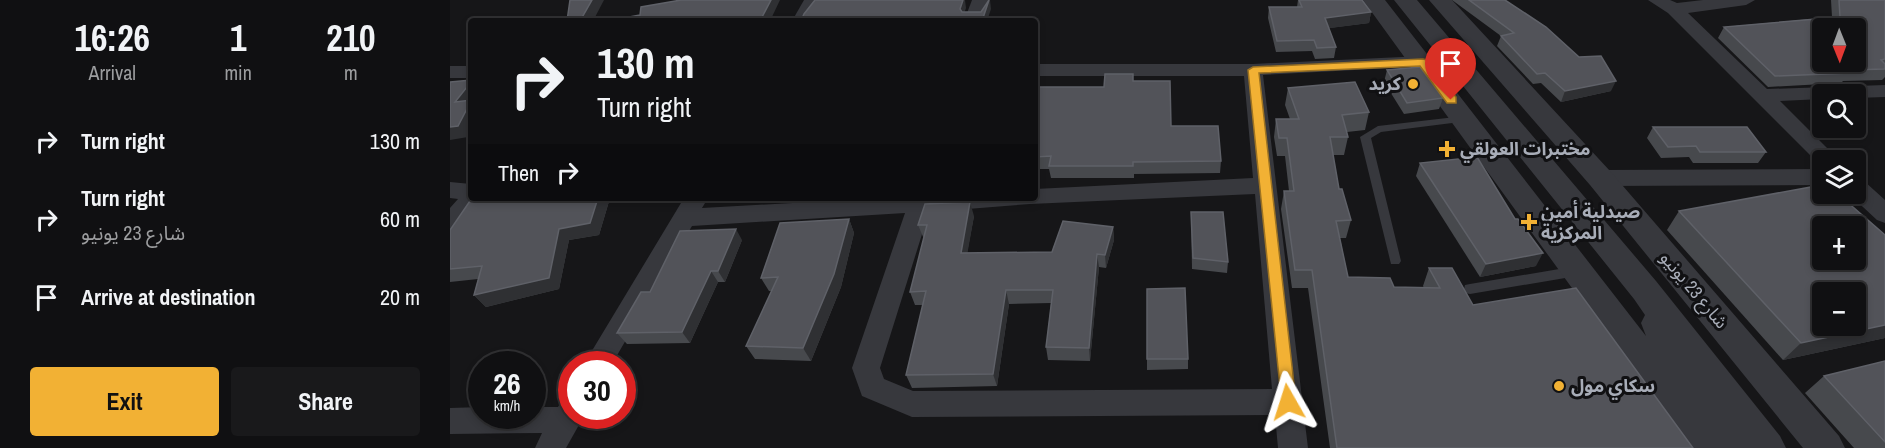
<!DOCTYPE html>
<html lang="en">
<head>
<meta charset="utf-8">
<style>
  :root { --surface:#101012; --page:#19191b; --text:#f1f3f6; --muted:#9c9d9f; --line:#303032; --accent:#f2b134 }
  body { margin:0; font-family:"Archivo Narrow","Noto Sans Arabic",sans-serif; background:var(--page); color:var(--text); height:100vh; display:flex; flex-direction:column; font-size:22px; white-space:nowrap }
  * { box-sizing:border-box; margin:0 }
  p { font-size:20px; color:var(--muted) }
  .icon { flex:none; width:33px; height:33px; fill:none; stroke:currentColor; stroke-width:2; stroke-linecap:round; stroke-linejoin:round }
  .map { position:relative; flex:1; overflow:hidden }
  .drawer { display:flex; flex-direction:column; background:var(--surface); width:450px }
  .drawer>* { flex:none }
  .banner { position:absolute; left:18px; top:18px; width:570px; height:183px; border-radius:6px; box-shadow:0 3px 9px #0003,0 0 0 2px var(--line); background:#101012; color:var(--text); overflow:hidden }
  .needle { width:39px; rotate:179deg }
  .fabs { position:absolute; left:1362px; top:18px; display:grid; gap:12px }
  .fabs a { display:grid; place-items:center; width:54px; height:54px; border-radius:6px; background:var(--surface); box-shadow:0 3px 9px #0003,0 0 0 2px var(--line); font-size:30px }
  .speed { position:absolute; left:18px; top:351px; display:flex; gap:12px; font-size:30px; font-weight:700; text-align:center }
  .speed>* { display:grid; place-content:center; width:78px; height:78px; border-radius:50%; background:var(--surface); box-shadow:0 3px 9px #0003,0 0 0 2px var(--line); line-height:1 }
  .speed small { font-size:15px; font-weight:400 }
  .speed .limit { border:9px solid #d22; background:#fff; color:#111 }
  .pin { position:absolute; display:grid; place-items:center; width:51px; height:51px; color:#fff; margin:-62px -26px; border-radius:50% 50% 50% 0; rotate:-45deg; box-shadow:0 0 6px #0007 }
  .pin .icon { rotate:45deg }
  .me { position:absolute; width:66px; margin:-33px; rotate:354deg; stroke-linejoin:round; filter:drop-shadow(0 0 4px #0008) }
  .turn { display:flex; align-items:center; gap:21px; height:126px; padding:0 30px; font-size:27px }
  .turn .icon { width:78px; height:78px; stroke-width:2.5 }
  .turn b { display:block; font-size:42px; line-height:51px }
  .then { display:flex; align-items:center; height:57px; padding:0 30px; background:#0003; gap:12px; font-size:22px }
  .eta { display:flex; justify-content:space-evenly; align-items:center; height:102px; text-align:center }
  .eta b { font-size:36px; font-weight:700; line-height:42px }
  .action { display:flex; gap:12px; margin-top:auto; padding:12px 30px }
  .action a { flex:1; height:69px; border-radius:6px; background:var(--accent); color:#111; font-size:24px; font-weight:700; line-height:69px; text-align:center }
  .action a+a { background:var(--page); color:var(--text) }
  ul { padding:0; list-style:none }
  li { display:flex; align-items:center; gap:18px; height:78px; padding:0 30px }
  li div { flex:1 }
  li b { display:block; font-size:22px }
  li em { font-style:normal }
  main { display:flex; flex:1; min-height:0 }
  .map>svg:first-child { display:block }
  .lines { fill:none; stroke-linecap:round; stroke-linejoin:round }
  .service { fill:#37383d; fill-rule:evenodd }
  .minor { fill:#37383d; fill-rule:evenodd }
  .tertiary { fill:#37383d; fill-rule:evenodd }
  .wall { fill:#47494d }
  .shaded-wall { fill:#2f3033 }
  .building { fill:#525359; stroke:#5f6168; stroke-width:1.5; fill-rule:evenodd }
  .route { fill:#f2b134; stroke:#9d7322; stroke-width:1.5 }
  .poi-dot { fill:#f2b134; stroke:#111113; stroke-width:2 }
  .labels { text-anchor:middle; stroke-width:6; stroke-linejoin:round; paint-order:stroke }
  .poi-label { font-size:18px; font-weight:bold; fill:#a8adb8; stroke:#111113; text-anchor:start }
  .street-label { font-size:18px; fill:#a8adb8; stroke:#111113 }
</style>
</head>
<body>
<main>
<section class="drawer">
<div class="eta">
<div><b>16:26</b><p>Arrival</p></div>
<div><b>1</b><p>min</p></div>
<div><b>210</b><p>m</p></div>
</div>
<ul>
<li><svg class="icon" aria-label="right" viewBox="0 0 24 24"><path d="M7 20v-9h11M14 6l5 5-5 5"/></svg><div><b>Turn right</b></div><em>130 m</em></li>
<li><svg class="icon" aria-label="right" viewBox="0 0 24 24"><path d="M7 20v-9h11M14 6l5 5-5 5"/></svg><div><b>Turn right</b><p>شارع 23 يونيو</p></div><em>60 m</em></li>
<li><svg class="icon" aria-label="arrive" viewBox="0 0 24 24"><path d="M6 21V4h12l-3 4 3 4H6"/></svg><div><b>Arrive at destination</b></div><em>20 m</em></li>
</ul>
<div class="action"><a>Exit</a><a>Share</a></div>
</section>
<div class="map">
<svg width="1435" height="448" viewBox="0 0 1435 448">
  <rect width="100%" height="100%" fill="#161618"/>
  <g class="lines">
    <g class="service">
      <polygon points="1014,116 1018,117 1019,119 1018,121 931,132 921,138 951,261 949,264 941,264 910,137 928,126"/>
      <polygon points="1127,266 1131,268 1133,271 1131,274 1127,276 1020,294 1015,293 1014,289 1015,285 1020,284"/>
    </g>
    <g class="minor">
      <polygon points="354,0 372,0 360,21 342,21"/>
      <polygon points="522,0 540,0 532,21 514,21"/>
      <polygon points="1198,0 1220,0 1227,3 1253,0 1305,0 1296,5 1238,13 1317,89 1435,85 1435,97 1406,98 1406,94 1372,94 1372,99 1330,101 1389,160 1372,160 1372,166 1370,165 1218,13"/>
      <path d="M 973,56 L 983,62 L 980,66 L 813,75 L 858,448 L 828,448 L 825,415 L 462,417 L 412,396 L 402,368 L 455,213 L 242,226 L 162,364 L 134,364 L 234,198 L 258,198 L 252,208 L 430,198 L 585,198 L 585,189 L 803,178 L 794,76 L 585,76 L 585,64 L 803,64 ZM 805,194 L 822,389 L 463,391 L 434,379 L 430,368 L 479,212 L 580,204 Z"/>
      <rect x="0" y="66" width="21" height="12"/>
      <polygon points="1372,169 1372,185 1150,186 1142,184 1139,178 1142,172 1150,170"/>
      <polygon points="1406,179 1414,181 1435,200 1435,223 1427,220 1399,194 1406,194"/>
      <polygon points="0,182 21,184 21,198 35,198 8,229 0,232 0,208 8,199 0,198"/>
      <polygon points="122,396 122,416 134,416 116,448 85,448 92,433 0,434 0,408 32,407 32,416 82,416 82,407 108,407 112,400"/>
    </g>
    <g class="tertiary">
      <polygon points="913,0 935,0 1196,336 1191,323 1195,315 1184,299 944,0 967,0 1206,281 1330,436 1336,448 1238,448"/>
      <polygon points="979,0 1002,0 1160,171 1389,436 1395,448 1353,448 1140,185"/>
    </g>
  </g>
  <g class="wall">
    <polygon points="848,0 912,0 921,12 919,23 879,28 886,47 884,58 865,59 862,51 826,52 818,18 819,7 847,7"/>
    <polygon points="1002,0 1055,0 1161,91 1111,102 1091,83 1083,84 1047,46 1051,36"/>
    <polygon points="1381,0 1435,0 1435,77 1432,80 1393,81 1391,83 1318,87 1268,38 1274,27 1382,17"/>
    <polygon points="937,70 993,98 989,109 954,114 934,82"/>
    <polygon points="683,74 683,81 721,126 771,161 770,173 684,174 684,178 601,178 599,169 585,169 585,87 654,87"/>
    <polygon points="838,88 919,112 915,130 897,132 898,137 894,155 883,155 889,189 901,220 896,238 890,238 898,277 944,287 974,288 973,286 979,268 1023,305 1243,448 880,448 858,288 842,288 831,209 834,191 839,191 835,156 827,156 824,137 826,119 840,119 835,105"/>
    <polygon points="1203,127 1316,152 1308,163 1243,163 1239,157 1211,158 1197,138"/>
    <polygon points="970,163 1086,266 1030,277 966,176"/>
    <polygon points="22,198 160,198 149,235 119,240 109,289 36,307 24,295 28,279 0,282 0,230"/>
    <polygon points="1229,211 1435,235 1435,338 1333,360 1217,230"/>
    <polygon points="741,212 778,262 777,273 742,269"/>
    <polygon points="524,216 517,253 602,252 663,227 664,240 656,268 649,267 640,361 598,360 596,347 601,303 559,304 547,386 462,388 456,375 473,305 465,305 460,292 474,239 468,225"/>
    <polygon points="399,219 404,233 391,287 361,361 305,359 296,346 322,291 319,291 311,278"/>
    <polygon points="292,240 275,282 268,282 240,343 177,344 167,333"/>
    <polygon points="697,359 738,359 738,369 697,370"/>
    <polygon points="1435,361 1435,448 1404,448 1355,393 1374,376"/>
  </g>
  <g class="shaded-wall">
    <polygon points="142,0 154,0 143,21 130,21"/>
    <polygon points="321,0 330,0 320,21 310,21"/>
    <polygon points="513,0 515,0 516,8 512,20 510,9"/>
    <polygon points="539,0 540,0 541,9 537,21 532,21"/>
    <polygon points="921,12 919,23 873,29 875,18"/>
    <polygon points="1166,81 1161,91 1111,102 1115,91"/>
    <polygon points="21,82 21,130 18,137 0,140 0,127 5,102"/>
    <polygon points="148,198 160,198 149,235 119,240 109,289 36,307 24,295"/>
    <polygon points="520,202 524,216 515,267 511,253"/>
    <polygon points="399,219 404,233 391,287 361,361 353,348"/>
    <polygon points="663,227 664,240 656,268 655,255"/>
    <polygon points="286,229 292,240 275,282 268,271"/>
    <polygon points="1093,253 1086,266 1030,277 1036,264"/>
    <polygon points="647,254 649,267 640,361 639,348"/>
    <polygon points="261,271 268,282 240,343 232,332"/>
    <polygon points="556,290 559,304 547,386 543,374"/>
    <polygon points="1435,325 1435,338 1333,360 1351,343"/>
  </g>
  <g class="building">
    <polygon points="120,0 142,0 130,21 117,21"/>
    <polygon points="231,0 321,0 310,21 158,21 190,15 191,7"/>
    <polygon points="365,0 513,0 510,9 512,12 531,12 539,0 532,21 351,21 354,14"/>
    <polygon points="849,0 912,0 921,12 875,18 886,47 867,48 864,40 827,41 819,7 852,7"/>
    <polygon points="1019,0 1055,0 1096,27 1129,57 1151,56 1166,81 1115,91 1095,73 1087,74 1051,36 1064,33"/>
    <path d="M 1389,0 L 1435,0 L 1435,59 L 1431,60 L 1435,64 L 1435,69 L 1397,70 L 1399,73 L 1325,76 L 1274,27 L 1390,17 ZM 1372,28 L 1406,28 L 1406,62 L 1372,62 Z"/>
    <polygon points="970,67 993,98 957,103 937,70"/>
    <polygon points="655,74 683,74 683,81 720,81 721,126 768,126 771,161 683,162 683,166 599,166 601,156 585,157 585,87 654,87"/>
    <polygon points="21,80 21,82 5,102 21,100 21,101 8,126 0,127 0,82"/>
    <polygon points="905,82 919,112 892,115 898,137 880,137 889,189 892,189 901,220 886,221 898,277 940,278 944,287 990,288 979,268 1002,268 1023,305 1126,288 1243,448 887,448 862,270 845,270 834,191 844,191 837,138 829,138 826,119 849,119 838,88"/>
    <polygon points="1203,127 1297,127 1316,152 1250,152 1246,146 1218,147"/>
    <polygon points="1027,157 1065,219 1068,219 1093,253 1036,264 970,163"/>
    <path d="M 1372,185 L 1372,194 L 1388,194 L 1435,235 L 1435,325 L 1351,343 L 1229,211 ZM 1372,226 L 1406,226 L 1406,260 L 1372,260 ZM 1372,292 L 1406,292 L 1406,326 L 1372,326 Z"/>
    <polygon points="22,198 148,198 140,223 109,229 99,278 24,295 32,266 0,269 0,230"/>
    <polygon points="520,202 511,253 602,252 613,221 663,227 655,255 647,254 639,348 596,347 603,290 556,290 543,374 456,375 476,291 460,292 477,225 468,225 475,204"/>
    <polygon points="741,212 773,212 778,262 743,258"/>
    <polygon points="399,219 384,274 353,348 296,346 328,277 311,278 330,223"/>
    <polygon points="286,229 268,271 261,271 232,332 167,333 191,292 200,292 230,231"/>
    <polygon points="735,288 738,359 697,359 697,289"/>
    <polygon points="1435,361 1435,442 1374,376"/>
  </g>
  <polygon class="route" points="973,59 977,60 1006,97 1006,103 997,103 970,66 809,73 846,402 844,407 838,409 832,407 798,70 803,67"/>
  <g class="poi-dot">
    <circle cx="963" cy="84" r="6"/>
    <path d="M994 140h6v6h6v6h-6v6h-6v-6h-6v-6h6z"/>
    <path d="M1076 213h6v6h6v6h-6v6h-6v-6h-6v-6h6z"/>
    <circle cx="1109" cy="386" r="6"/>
  </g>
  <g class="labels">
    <g class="poi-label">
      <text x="951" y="90" text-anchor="end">كريد</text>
      <text x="1010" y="155">مختبرات العولقي</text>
      <text x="1091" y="218">صيدلية أمين<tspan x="1091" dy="21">المركزية</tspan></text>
      <text x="1121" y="392">سكاي مول</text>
    </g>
    <g class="street-label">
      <text transform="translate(1244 290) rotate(50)" y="6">شارع 23 يونيو</text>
    </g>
  </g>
</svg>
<div class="fabs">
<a><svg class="needle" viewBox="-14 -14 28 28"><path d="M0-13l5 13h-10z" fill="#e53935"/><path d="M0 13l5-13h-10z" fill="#9c9d9f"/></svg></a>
<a><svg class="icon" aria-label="search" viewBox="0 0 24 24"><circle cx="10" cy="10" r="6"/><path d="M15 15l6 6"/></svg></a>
<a><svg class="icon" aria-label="layers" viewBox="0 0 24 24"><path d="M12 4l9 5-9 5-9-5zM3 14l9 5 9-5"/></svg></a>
<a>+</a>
<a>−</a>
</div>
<div class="speed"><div>26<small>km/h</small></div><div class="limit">30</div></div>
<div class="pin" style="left:1001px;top:100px;background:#d93025"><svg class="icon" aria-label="arrive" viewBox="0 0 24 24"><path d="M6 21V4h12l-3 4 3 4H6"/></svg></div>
<svg class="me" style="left:838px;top:402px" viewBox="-20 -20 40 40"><path d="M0-17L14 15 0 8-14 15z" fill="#f2b134" stroke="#fff" stroke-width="4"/></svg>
<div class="banner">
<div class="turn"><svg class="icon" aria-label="right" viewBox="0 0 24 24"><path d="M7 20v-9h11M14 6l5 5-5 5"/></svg><div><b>130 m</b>Turn right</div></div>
<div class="then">Then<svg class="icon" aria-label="right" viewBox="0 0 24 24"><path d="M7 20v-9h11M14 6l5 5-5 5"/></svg></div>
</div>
</div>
</main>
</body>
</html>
